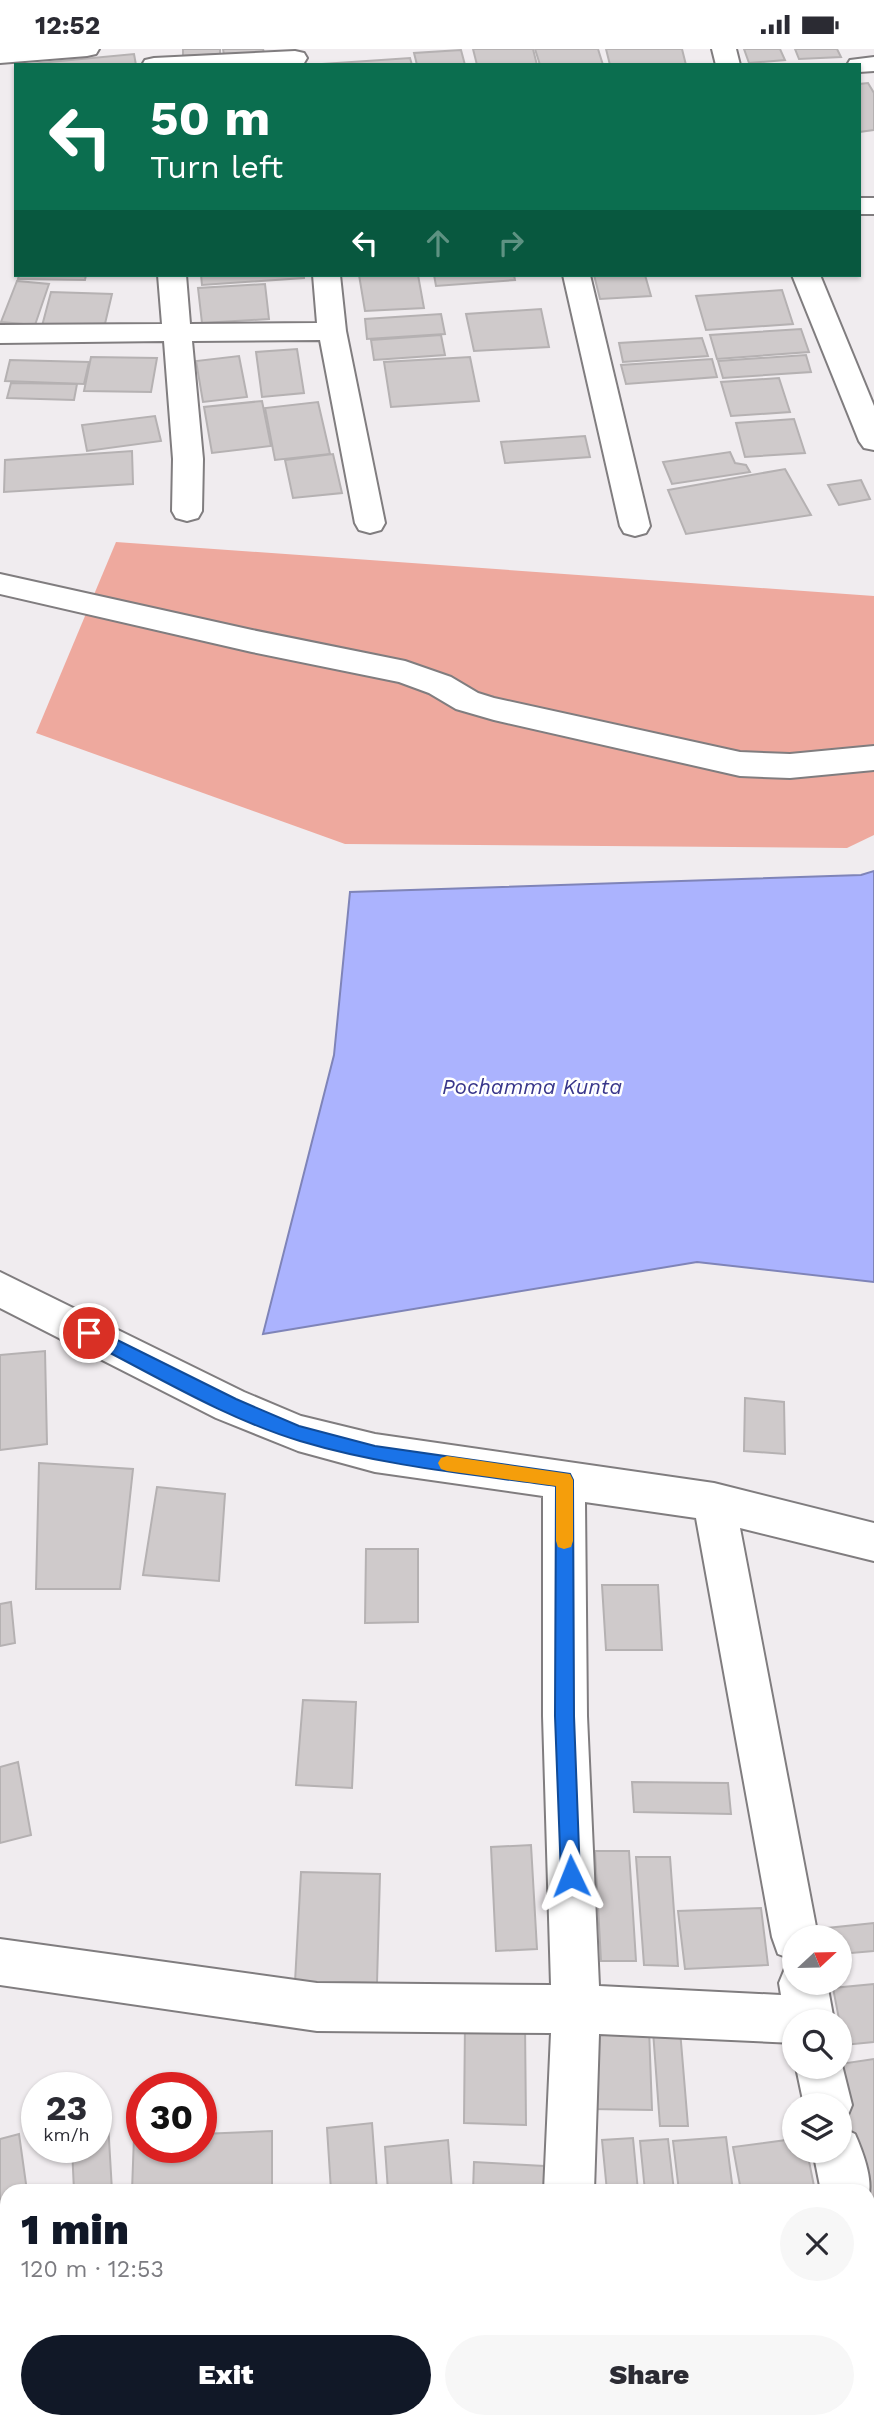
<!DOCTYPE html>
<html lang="en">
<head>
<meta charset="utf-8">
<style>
  :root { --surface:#fff; --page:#f7f7f7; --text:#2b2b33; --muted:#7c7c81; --accent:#111827 }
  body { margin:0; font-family:"Work Sans",sans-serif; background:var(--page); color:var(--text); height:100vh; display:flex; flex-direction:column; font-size:26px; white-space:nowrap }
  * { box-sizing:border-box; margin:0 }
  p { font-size:23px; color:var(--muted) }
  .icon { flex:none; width:38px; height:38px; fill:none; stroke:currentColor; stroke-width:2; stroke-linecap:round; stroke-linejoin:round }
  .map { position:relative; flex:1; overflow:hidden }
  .panel { position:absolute; left:0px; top:2135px; width:875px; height:245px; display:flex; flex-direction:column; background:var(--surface); border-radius:21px 21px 0 0; box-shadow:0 2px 5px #0004 }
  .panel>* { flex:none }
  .hud { position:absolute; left:14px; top:14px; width:847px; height:214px; border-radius:0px; box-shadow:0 2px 5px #0004; background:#0b6e4f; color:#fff; overflow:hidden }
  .needle { width:46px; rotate:68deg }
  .buttons { position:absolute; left:782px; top:1876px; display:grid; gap:14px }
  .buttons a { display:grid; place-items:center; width:70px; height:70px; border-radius:50%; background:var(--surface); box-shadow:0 2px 5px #0004; font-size:35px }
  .speed { position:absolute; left:21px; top:2023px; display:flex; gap:14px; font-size:35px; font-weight:700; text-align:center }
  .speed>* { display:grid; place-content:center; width:91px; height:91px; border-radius:50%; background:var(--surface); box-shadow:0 2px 5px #0004; line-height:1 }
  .speed small { font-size:18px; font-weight:400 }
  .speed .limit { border:10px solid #d22; background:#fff; color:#111 }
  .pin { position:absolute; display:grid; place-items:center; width:60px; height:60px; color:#fff; margin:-30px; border:4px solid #fff; border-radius:50%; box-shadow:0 2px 7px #0007 }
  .me { position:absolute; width:77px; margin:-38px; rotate:358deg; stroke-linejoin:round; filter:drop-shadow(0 0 5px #0008) }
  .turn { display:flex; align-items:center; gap:24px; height:147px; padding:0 21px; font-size:32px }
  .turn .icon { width:91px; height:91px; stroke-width:2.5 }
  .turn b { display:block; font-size:49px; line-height:60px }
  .lanes { display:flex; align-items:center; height:66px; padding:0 21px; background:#0003; justify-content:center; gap:35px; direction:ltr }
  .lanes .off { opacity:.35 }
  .round { display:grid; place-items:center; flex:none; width:74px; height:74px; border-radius:37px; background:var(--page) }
  .overview { display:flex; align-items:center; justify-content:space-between; height:119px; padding:0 21px }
  h1 { font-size:42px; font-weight:800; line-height:52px; color:var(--accent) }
  .primary-button { display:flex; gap:14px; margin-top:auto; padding:14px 21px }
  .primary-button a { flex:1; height:80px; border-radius:42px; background:var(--accent); color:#fff; font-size:28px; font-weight:800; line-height:80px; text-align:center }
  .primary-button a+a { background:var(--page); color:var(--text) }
  .status { display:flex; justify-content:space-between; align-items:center; height:49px; padding:0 35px; background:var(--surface); direction:ltr }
  .status svg { height:19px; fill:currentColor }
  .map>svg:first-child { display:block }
  .green { fill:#eea99e }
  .water { fill:#abb3fe; stroke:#7f84b8; stroke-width:2 }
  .building { fill:#cfcacb; stroke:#b5b1b2; stroke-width:2 }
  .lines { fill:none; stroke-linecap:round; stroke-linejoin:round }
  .minor-casing { stroke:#807d7f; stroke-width:4 }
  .minor { fill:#fff; fill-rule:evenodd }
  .route { fill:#1a73e8; stroke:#114b97; stroke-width:2 }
  .slow { fill:#f59e0b }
  .labels { text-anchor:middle; stroke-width:5; stroke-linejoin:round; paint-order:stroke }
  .water-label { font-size:21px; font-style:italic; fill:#39378b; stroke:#fff }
</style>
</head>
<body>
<div class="status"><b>12:52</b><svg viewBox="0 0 49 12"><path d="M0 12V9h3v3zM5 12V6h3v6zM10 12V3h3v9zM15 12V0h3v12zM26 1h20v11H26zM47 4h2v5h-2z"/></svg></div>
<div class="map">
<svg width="874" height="2380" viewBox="0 0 874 2380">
  <rect width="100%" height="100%" fill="#f0ecef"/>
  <polygon class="green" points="116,493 874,547 874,786 847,799 345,795 36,684"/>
  <polygon class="water" points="874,822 874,1233 697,1213 263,1285 334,1006 350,843 861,826"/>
  <g class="building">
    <polygon points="183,0 220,0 220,5 183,7"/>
    <polygon points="223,0 263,0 264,4 224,6"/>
    <polygon points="473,0 533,0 537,16 477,16"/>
    <polygon points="535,0 598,0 603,16 540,16"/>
    <polygon points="606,0 682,0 686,16 610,16"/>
    <polygon points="744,0 780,0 785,11 749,14"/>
    <polygon points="795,0 837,0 841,8 799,10"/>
    <polygon points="461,1 465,16 417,16 414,4"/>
    <polygon points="134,5 136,16 29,15"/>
    <polygon points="410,9 412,16 322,15"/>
    <polygon points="868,34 874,44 874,81 859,83 859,35"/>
    <polygon points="19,226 86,226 85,231 18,230"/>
    <polygon points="201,226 304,226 304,229 202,236"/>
    <polygon points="359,226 418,226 424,259 365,262"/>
    <polygon points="434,226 514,226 515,231 436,237"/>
    <polygon points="594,226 645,226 651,247 600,250"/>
    <polygon points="17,232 49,235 35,276 1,273"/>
    <polygon points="265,235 269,270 202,274 198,239"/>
    <polygon points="782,241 793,275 706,281 696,247"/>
    <polygon points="51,243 112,245 104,279 42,277"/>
    <polygon points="541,260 549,298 474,302 466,265"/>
    <polygon points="441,265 445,285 367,290 365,270"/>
    <polygon points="801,280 809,303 717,310 710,286"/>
    <polygon points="441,286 445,306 374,311 371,291"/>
    <polygon points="702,289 708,307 623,313 619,294"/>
    <polygon points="297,300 304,344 262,348 256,303"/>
    <polygon points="806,306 811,323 723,329 718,312"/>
    <polygon points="239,307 247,348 203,353 196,312"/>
    <polygon points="91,308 157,309 151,343 84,342"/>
    <polygon points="470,308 479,352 391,358 384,313"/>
    <polygon points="712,310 717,328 626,335 621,316"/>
    <polygon points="10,311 89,313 84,335 5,332"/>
    <polygon points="779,329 790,363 731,367 721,333"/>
    <polygon points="11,334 77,335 74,351 7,349"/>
    <polygon points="262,352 271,397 212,404 204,358"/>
    <polygon points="318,353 330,405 275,411 265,359"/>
    <polygon points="155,367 161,392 87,402 82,376"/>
    <polygon points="794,370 805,404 745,408 736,374"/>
    <polygon points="585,387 590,408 505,414 501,393"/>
    <polygon points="132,402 133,435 4,443 5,411"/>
    <polygon points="730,403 735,414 746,416 750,423 672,435 663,413"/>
    <polygon points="333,405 342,444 293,449 285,411"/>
    <polygon points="785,420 811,466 686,485 668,441"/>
    <polygon points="861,431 870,450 839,456 828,436"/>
    <polygon points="45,1302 47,1395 0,1401 0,1306"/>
    <polygon points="745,1349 784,1353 785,1405 744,1402"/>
    <polygon points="39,1414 133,1420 120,1540 36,1540"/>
    <polygon points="157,1438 225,1445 219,1532 143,1526"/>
    <polygon points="366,1500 418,1500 418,1573 365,1574"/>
    <polygon points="602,1536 658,1536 662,1601 606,1601"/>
    <polygon points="11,1553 15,1594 0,1597 0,1555"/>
    <polygon points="303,1651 356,1653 352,1739 296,1736"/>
    <polygon points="18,1713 31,1786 0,1794 0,1718"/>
    <polygon points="632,1733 728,1734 731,1765 634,1763"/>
    <polygon points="531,1796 537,1900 496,1902 491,1798"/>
    <polygon points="595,1802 629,1802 636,1912 601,1912"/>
    <polygon points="636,1808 670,1808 678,1917 644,1916"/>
    <polygon points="301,1823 380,1825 377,1934 295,1933"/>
    <polygon points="761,1859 768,1916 685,1920 678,1862"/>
    <polygon points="874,1874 874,1902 840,1905 840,1888 819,1888 818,1880"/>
    <polygon points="874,1935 874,1993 844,1996 833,1939"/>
    <polygon points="465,1973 525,1975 526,2076 464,2074"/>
    <polygon points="590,1978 649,1979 652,2061 591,2060"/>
    <polygon points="680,1981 688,2077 660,2077 653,1982"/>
    <polygon points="874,2010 874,2159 868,2159 868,2142 862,2142 837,2018 840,2018 840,2015"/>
    <polygon points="108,2073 112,2142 74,2142 72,2098 96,2098 96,2075"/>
    <polygon points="372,2074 377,2142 331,2142 327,2079"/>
    <polygon points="272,2082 272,2142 132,2142 134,2087 142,2087 142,2098 201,2098 201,2085"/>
    <polygon points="19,2085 27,2142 7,2142 7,2223 0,2225 0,2090"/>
    <polygon points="726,2088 733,2142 679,2142 673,2092"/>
    <polygon points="633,2089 638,2142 607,2142 602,2091"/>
    <polygon points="668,2090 674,2142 645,2142 640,2092"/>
    <polygon points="794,2090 794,2102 807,2102 815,2142 741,2142 733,2098"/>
    <polygon points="448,2091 452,2142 388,2142 385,2098"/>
    <polygon points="474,2113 544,2117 544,2142 473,2142"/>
    <polygon points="7,2362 7,2373 32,2373 32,2380 0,2380 0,2363"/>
    <polygon points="68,2373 152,2373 153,2380 68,2380"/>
    <polygon points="169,2373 242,2373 243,2380 170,2380"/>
    <polygon points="251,2373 319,2373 320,2380 252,2380"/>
    <polygon points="551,2373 634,2373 636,2380 553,2380"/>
  </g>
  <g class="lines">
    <defs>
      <g id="minor">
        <polygon points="0,0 99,0 96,5 87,7 0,14"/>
        <polygon points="712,0 736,0 740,16 716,16"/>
        <polygon points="295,2 304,4 307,9 304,14 142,16 145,11 154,9"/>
        <polygon points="874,8 874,22 859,23 859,16 847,16 850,11"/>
        <rect x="859" y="149" width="15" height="16"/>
        <polygon points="158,226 186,226 190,275 317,274 313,226 340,226 346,282 385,474 381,481 370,484 359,481 355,474 320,291 192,292 203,410 202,462 198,469 187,472 176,469 172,462 173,410 164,292 0,294 0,276 162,275"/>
        <polygon points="563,226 590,226 650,477 646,484 635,487 624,484 620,477"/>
        <polygon points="792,226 820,226 874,357 874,401 864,399 859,392"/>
        <polygon points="0,525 252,581 405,612 451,628 478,644 494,649 740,703 790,705 874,697 874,721 790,729 740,727 494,671 456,660 429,644 399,633 252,603 0,545"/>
        <polygon points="0,1223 244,1343 301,1367 375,1385 714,1434 874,1474 874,1512 740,1479 818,1888 794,1888 794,1911 778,1905 772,1888 696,1469 585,1453 587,1667 599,1937 781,1946 779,1934 786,1917 794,1914 794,1934 827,1934 834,1972 794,1972 794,1994 599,1985 594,2142 544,2142 551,1984 317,1982 0,1936 0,1890 317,1934 551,1936 543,1667 543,1447 375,1423 298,1402 216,1369 0,1259"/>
        <polygon points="840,2008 852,2056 845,2073 840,2075 840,2056 804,2056 796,2018 840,2018"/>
        <path d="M 840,2078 L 855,2085 C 862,2101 874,2131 868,2149 L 868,2142 L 821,2142 L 813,2102 L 840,2102 Z"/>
        <polygon points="874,2174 874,2224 868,2225 868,2175"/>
        <polygon points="868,2257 874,2260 874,2363 868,2360"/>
        <polygon points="7,2284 7,2336 0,2337 0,2285"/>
      </g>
    </defs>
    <use href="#minor" class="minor-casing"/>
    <use href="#minor" class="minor"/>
  </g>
  <path class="route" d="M 89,1277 L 236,1350 L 299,1377 L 375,1397 L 570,1425 L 573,1431 L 574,1667 L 580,1827 L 577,1834 L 571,1837 L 564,1834 L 561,1827 L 555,1667 L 556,1437 C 470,1425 383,1417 300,1392 C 224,1369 153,1325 83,1290 L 81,1284 L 83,1279 Z"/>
  <polygon class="slow" points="447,1407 570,1425 573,1431 573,1492 571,1498 564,1500 558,1498 556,1492 556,1437 447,1422 441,1420 438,1414 441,1409"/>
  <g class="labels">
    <g class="water-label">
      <text x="532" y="1045">Pochamma Kunta</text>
    </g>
  </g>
</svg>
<div class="buttons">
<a><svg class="needle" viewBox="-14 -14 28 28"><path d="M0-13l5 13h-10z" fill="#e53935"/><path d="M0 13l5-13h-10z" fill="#7c7c81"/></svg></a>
<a><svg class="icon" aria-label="search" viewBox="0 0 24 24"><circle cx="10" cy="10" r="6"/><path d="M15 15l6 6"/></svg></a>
<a><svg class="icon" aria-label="layers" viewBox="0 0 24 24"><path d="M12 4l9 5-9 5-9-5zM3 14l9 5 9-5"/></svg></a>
</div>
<div class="speed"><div>23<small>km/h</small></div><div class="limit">30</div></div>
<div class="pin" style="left:89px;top:1284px;background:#d93025"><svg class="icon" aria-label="arrive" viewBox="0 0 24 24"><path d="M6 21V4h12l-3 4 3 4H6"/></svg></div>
<svg class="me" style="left:571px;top:1827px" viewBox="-20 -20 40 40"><path d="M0-17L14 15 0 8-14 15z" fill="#1a73e8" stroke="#fff" stroke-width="4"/></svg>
<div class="hud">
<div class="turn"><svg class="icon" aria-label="left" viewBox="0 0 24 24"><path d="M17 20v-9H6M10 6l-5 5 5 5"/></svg><div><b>50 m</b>Turn left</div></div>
<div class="lanes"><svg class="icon" aria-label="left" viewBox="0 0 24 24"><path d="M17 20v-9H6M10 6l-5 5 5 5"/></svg><svg class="icon off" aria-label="ahead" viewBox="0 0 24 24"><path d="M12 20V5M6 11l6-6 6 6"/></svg><svg class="icon off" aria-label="right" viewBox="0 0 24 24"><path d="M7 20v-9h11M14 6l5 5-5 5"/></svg></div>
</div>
<section class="panel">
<div class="overview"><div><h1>1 min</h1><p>120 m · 12:53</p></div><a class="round"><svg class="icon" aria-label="close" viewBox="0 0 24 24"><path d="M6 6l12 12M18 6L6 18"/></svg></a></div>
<div class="primary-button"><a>Exit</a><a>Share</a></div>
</section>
</div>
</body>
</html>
